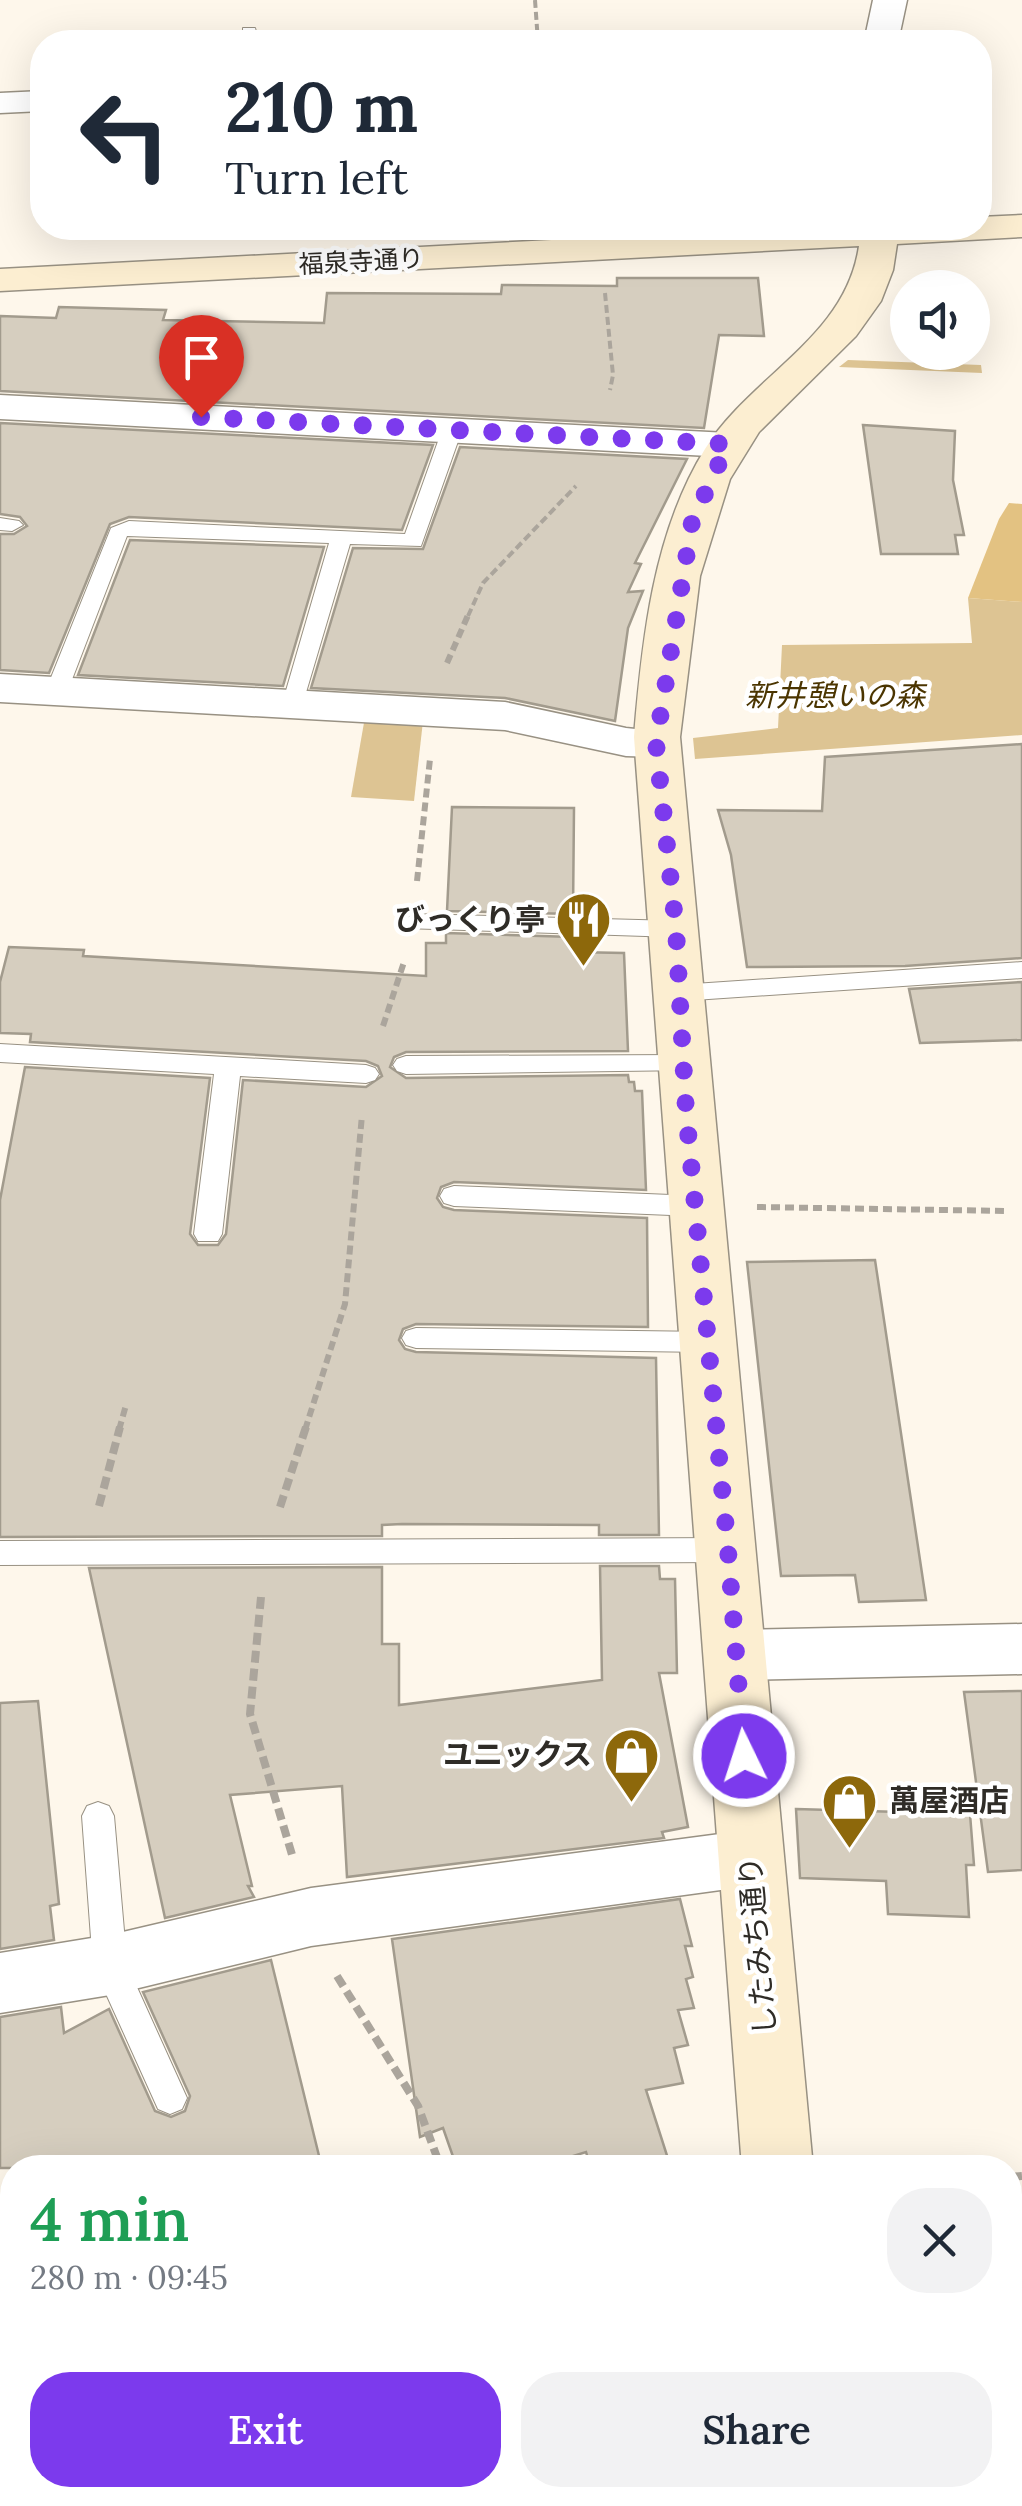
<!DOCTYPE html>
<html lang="en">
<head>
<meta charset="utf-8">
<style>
  :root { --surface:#fff; --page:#f2f2f3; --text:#1f2937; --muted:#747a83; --accent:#7c3aed }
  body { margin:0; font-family:Lora,"Noto Sans JP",serif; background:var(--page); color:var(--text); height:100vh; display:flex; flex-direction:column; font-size:38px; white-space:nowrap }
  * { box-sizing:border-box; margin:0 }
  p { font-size:32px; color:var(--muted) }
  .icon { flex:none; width:55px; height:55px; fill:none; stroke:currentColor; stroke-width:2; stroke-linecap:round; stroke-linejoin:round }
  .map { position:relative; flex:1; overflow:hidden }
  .panel { position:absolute; left:0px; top:2155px; width:1022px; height:352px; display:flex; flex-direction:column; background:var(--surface); border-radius:40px 40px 0 0; box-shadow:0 10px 40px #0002 }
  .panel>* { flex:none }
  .guide { position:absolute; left:30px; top:30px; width:962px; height:210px; border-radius:40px; box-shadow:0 10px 40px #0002; background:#fff; color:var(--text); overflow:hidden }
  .controls { position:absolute; left:890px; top:270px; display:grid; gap:20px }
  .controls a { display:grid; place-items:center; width:100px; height:100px; border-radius:50%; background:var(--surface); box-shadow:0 10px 40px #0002; font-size:50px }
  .pin { position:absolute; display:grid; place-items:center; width:85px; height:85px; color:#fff; margin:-102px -42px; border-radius:50% 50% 50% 0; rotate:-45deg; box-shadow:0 0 10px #0007 }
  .pin .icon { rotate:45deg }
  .me { position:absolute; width:110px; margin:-55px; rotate:356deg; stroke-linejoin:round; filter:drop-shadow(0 0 8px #0008) }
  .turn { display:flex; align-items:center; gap:35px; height:210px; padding:0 30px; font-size:45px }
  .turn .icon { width:130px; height:130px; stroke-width:2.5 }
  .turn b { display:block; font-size:70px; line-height:85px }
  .round { display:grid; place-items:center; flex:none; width:105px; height:105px; border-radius:40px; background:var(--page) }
  .overview { display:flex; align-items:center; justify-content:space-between; height:170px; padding:0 30px }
  h1 { font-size:60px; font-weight:600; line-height:75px; color:#1e9e55 }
  .button { display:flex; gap:20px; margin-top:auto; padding:20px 30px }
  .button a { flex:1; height:115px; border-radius:40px; background:var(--accent); color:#fff; font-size:40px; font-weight:600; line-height:115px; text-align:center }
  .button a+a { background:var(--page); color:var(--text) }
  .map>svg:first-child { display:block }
  .green { fill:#ddc493 }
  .forest { fill:#e3c282 }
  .building { fill:#d6cebf; stroke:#a29b8d; stroke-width:2.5 }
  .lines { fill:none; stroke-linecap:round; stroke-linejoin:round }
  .lane-casing { stroke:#989183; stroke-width:2 }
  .street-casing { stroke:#989183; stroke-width:3 }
  .secondary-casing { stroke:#989183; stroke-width:3 }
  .path-far2 { stroke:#aba59c; stroke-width:4; stroke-dasharray:8 4; stroke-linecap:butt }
  .path-far1 { stroke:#aba59c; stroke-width:6; stroke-dasharray:9 5; stroke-linecap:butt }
  .path { stroke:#aba59c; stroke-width:8; stroke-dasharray:12 6; stroke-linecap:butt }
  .lane { fill:#fff; fill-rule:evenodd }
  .street { fill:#fff; fill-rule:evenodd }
  .secondary { fill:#fceed1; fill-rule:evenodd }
  .route { stroke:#7c3aed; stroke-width:18; stroke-dasharray:0 32.4 }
  .labels { text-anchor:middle; stroke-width:9; stroke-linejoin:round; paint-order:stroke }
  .far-street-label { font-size:25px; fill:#2f2c27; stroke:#fff }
  .park-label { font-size:30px; font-style:italic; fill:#4b3500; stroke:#fff }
  .poi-label { font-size:30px; font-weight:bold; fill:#2f2c27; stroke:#fff; text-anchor:end }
  .street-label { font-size:30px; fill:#2f2c27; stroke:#fff }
</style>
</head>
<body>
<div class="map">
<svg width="1022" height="2506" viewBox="0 0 1022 2506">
  <rect width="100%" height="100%" fill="#fef7eb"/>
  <g class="green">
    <polygon points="848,360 981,365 982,373 839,367"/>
    <polygon points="968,598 1022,602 1022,735 695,759 693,738 778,728 782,645 972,643"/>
    <polygon points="365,717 423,721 414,801 351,797"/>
  </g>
  <polygon class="forest" points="1009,503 1022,504 1022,602 968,598 999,519"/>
  <g class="building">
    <polygon points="617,278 758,278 764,336 719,335 704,428 0,391 0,316 56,318 59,307 166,310 163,320 324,323 327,293 501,294 502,285 617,286"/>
    <polygon points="0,423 433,445 402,530 129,517 110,524 49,673 0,670 0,534 14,534 27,526 20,517 0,514"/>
    <polygon points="863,425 955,431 953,480 964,535 955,535 958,554 881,554"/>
    <polygon points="460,447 687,459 635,563 641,564 628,592 643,591 628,628 615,721 505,698 311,688 353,548 423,549"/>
    <polygon points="130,540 324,547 283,686 78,675"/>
    <polygon points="1022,744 1022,958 905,966 747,967 731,855 718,810 822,811 825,757"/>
    <polygon points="452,807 574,808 573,914 447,911"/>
    <polygon points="446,933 573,937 573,952 624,953 628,1051 406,1052 394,1057 390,1067 406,1078 628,1075 629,1082 634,1082 635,1091 642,1091 646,1190 454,1182 441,1187 437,1198 443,1207 454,1210 647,1218 648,1327 416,1324 403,1329 399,1340 405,1349 416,1352 656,1358 659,1535 599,1535 599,1525 402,1524 382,1525 382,1536 0,1537 0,1200 25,1067 210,1078 190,1234 198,1245 218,1245 226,1234 243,1080 366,1087 382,1076 378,1066 366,1061 30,1042 31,1034 0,1033 0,982 9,947 84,950 83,956 426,976 426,943 446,943"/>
    <polygon points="1022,982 1022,1040 920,1043 909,989"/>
    <polygon points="875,1260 926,1600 859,1602 855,1575 781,1576 747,1262"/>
    <polygon points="600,1566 659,1566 660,1579 675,1579 677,1673 659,1673 688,1827 662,1832 664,1838 347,1877 342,1786 230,1795 252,1886 248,1886 254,1897 165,1918 89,1568 382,1567 382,1644 399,1644 399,1705 602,1680"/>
    <polygon points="1022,1691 1022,1870 988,1872 964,1692"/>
    <polygon points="38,1701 59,1904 50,1906 54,1940 0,1949 0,1703"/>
    <polygon points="796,1809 970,1814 974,1865 966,1865 969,1917 888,1914 886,1881 800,1878"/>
    <polygon points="680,1899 692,1946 685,1946 693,1977 686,1979 694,2008 678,2010 688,2045 674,2048 683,2083 646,2090 671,2168 591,2168 586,2152 534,2168 457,2168 443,2128 420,2137 392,1939"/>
    <polygon points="271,1960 322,2168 0,2168 0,2017 61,2007 64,2033 109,2009 155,2111 171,2117 185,2111 190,2096 143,1992"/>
  </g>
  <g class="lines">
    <defs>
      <g id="lane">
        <polygon points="243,28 255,28 259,42 243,42"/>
        <polygon points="437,36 443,37 445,42 429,42"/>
        <polygon points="452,424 462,430 421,546 350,544 302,706 294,708 283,701 329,543 127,536 68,690 57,697 46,690 111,528 129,521 405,534 442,430"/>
        <polygon points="0,518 19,521 23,525 12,531 0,530"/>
        <polygon points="413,914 676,921 688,929 676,937 404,928 401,922"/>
        <polygon points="1022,962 1022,978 679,1001 666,993 679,985"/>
        <polygon points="0,1044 366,1065 375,1068 379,1074 375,1080 366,1083 240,1076 222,1234 218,1241 198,1241 194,1234 214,1074 0,1062"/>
        <polygon points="683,1055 692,1058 696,1064 692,1070 406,1074 397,1071 393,1065 397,1059 406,1056"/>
        <polygon points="454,1186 695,1196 705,1199 709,1206 705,1213 695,1216 454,1206 444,1203 440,1196 444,1189"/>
        <polygon points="416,1328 708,1332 718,1335 722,1342 718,1349 708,1352 416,1348 406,1345 402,1338 406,1331"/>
        <polygon points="728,1538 739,1542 743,1550 739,1558 728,1562 0,1565 0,1541"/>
        <polygon points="98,1802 109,1806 114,1816 127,1965 187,2098 182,2109 170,2114 158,2109 93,1965 82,1816 87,1806"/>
      </g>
      <g id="street">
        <polygon points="873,0 907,0 898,42 864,42"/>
        <polygon points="42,91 42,111 0,113 0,93"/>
        <polygon points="0,395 728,433 742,436 748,445 742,454 728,457 0,419"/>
        <polygon points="0,674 505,702 626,728 673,733 680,743 673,753 657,757 626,756 505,730 0,702"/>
        <polygon points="1022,1624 1022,1674 737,1680 715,1673 706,1655 715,1637 737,1630"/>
        <polygon points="750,1830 773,1838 783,1858 773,1878 750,1886 311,1946 110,1995 0,2013 0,1953 110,1935 311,1888"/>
      </g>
      <g id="secondary">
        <path d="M 1022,215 L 1022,237 L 897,244 L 893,270 L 881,301 L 856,336 L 759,432 L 730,479 L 700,576 L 680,737 L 813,2168 L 742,2168 L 634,737 C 642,641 653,533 705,449 C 751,375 846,338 859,246 L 0,291 L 0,269 L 782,228 L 980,228 L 980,217 Z"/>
        <polygon points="778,2495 854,2495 855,2506 779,2506"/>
      </g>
    </defs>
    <use href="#lane" class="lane-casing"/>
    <use href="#street" class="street-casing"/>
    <use href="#secondary" class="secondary-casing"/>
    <g class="path-far2">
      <polyline points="535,0 538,42"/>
      <polyline points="605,293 613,375 610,390"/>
      <polyline points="468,616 483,583 576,486"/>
    </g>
    <g class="path-far1">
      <polyline points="447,663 469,613"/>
      <polyline points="417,881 430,759"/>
      <polyline points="383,1026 404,962"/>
      <polyline points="757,1207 1007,1211"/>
      <polyline points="119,1430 126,1405"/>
      <polyline points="305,1430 345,1304 362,1115"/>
    </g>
    <g class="path">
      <polyline points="99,1506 120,1427"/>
      <polyline points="280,1507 306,1427"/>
      <polyline points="261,1597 250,1714 293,1858"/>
      <polyline points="337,1976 418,2106 441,2168"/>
      <polyline points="1010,2177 1022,2176"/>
      <polyline points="523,2495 525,2506"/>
    </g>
    <use href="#lane" class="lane"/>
    <use href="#street" class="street"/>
    <use href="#secondary" class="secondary"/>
  </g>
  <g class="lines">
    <polyline class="route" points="201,417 728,444 692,522 656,743 676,929 686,1111 728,1550 744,1756"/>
  </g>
  <defs>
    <symbol id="restaurant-pin" viewBox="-11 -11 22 30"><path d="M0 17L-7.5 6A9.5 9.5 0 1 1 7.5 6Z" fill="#8d680b" stroke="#fff"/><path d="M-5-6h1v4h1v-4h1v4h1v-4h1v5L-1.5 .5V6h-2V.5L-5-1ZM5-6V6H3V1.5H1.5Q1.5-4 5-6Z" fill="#fff"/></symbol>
    <symbol id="shop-pin" viewBox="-11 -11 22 30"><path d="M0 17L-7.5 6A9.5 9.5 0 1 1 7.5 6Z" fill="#8d680b" stroke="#fff"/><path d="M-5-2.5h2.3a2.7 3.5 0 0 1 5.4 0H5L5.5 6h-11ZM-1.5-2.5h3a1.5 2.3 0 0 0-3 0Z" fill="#fff"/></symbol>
  </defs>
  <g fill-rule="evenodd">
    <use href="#restaurant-pin" x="552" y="888" width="63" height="86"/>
    <use href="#shop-pin" x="600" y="1724" width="63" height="86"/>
    <use href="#shop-pin" x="818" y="1770" width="63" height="86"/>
  </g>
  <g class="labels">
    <g class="far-street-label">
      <text transform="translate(361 261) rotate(-3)" y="9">福泉寺通り</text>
    </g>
    <g class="park-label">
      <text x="835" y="706">新井憩いの森</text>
    </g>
    <g class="poi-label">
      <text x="545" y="930">びっくり亭</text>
      <text x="592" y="1765">ユニックス</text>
      <text x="889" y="1811" text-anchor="start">萬屋酒店</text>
    </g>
    <g class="street-label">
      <text transform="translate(758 1946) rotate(-95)" y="10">したみち通り</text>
    </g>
  </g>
</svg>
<div class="controls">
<a><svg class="icon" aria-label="sound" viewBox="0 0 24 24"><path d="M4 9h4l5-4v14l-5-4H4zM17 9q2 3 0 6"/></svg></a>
</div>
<div class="pin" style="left:201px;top:417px;background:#d93025"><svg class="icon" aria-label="arrive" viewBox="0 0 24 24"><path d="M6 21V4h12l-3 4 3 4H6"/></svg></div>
<svg class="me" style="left:744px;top:1756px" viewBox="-20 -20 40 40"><circle r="17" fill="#7c3aed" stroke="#fff" stroke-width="3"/><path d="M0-11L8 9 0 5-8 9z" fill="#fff"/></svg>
<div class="guide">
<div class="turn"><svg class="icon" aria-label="left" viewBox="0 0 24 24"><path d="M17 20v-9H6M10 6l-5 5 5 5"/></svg><div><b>210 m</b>Turn left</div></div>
</div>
<section class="panel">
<div class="overview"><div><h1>4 min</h1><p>280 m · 09:45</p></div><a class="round"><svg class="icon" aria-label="close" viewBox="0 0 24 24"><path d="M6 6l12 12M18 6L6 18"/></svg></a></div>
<div class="button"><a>Exit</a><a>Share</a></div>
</section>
</div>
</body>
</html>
